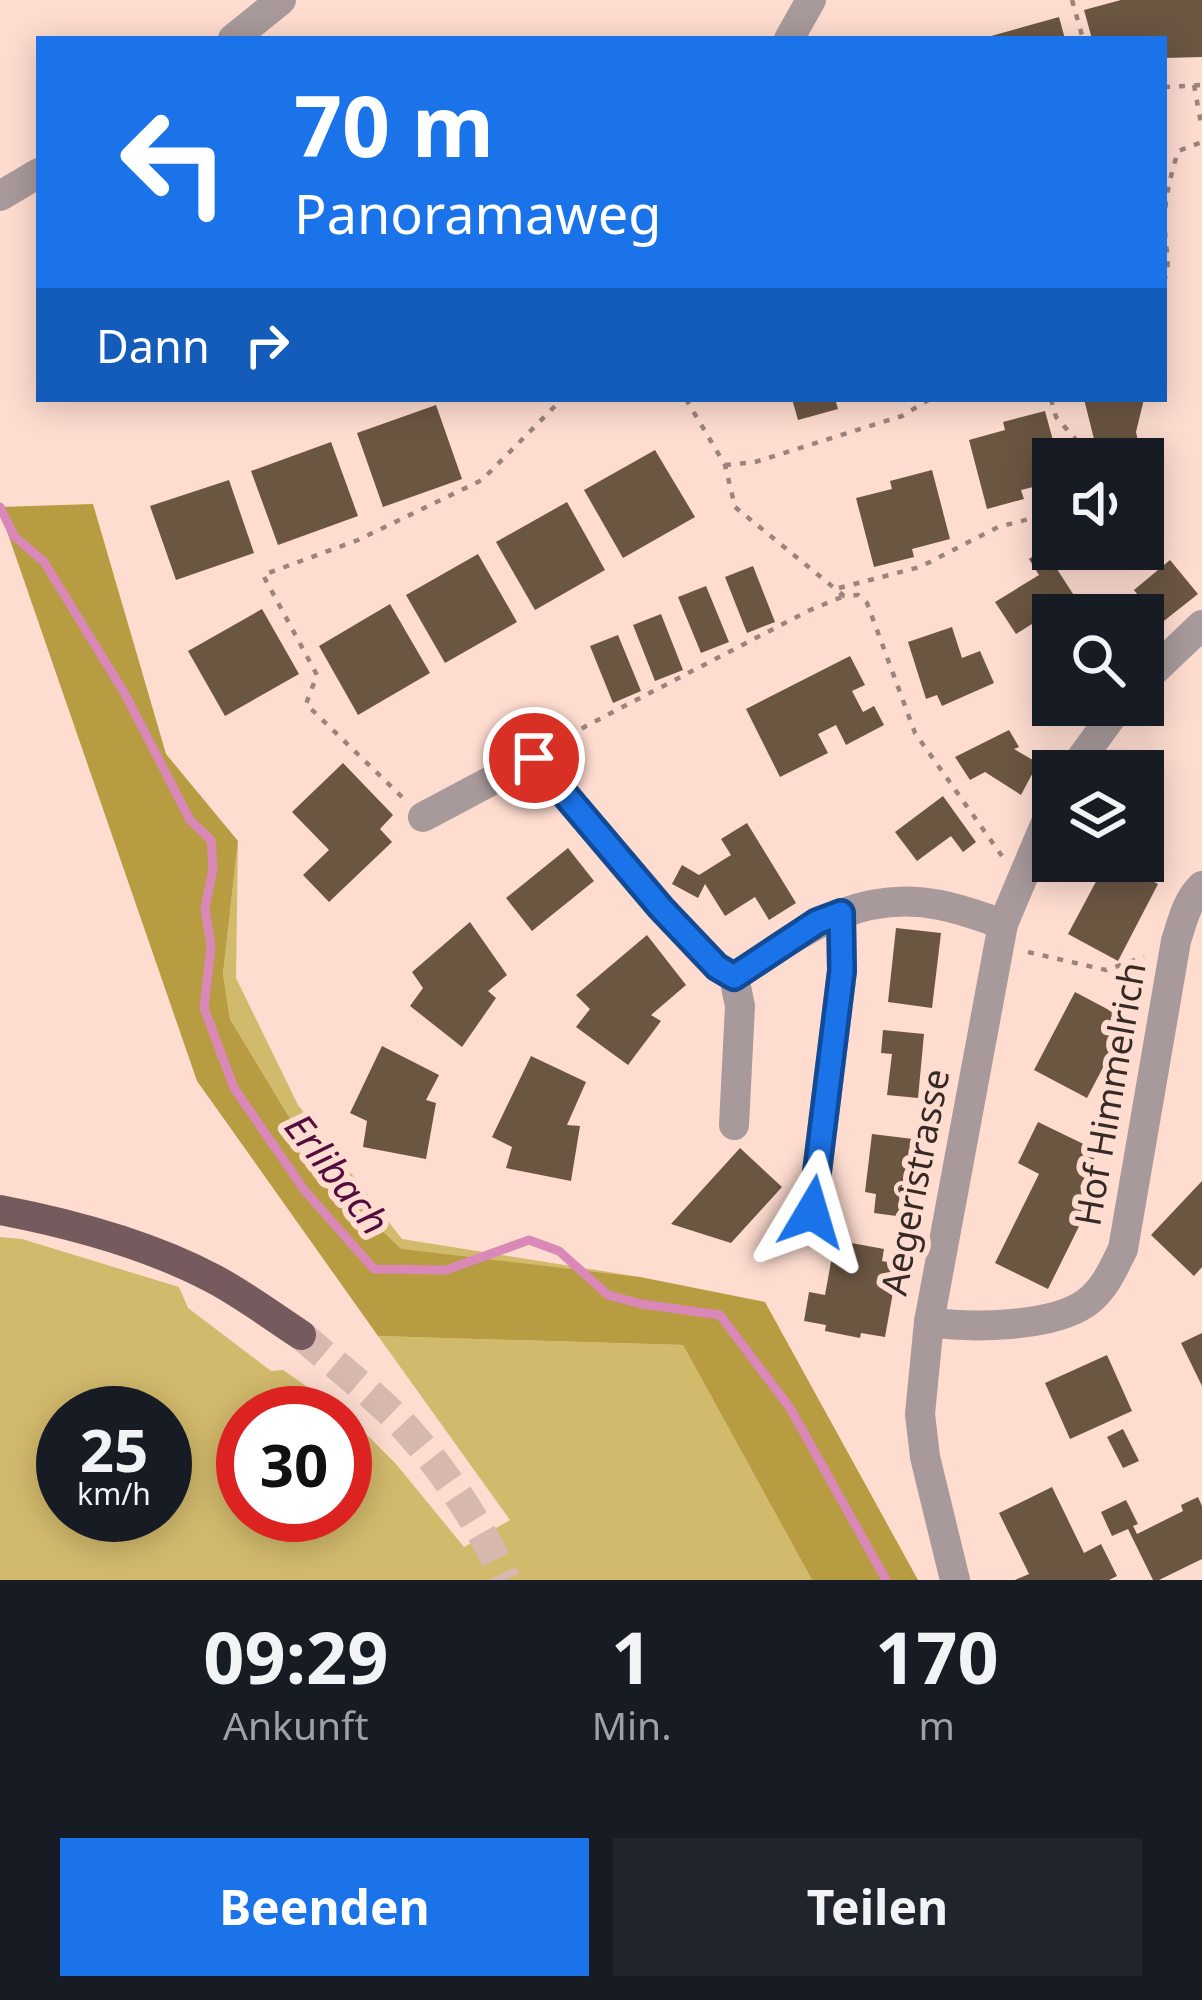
<!DOCTYPE html>
<html lang="de">
<head>
<meta charset="utf-8">
<style>
  :root { --surface:#171b24; --page:#20242c; --text:#f1f3f6; --muted:#9ea1a6; --accent:#1a73e8 }
  body { margin:0; font-family:"Noto Sans",sans-serif; background:var(--page); color:var(--text); height:100vh; display:flex; flex-direction:column; font-size:45px; white-space:nowrap }
  * { box-sizing:border-box; margin:0 }
  p { font-size:39px; color:var(--muted) }
  .icon { flex:none; width:66px; height:66px; fill:none; stroke:currentColor; stroke-width:2; stroke-linecap:round; stroke-linejoin:round }
  .map { position:relative; height:1580px; overflow:hidden }
  .side { display:flex; flex-direction:column; background:var(--surface); flex:1 }
  .side>* { flex:none }
  .guide { position:absolute; left:36px; top:36px; width:1131px; height:366px; border-radius:0px; box-shadow:0 6px 30px #0003; background:#1a73e8; color:#fff; overflow:hidden }
  .tools { position:absolute; left:1032px; top:438px; display:grid; gap:24px }
  .tools a { display:grid; place-items:center; width:132px; height:132px; border-radius:0px; background:var(--surface); box-shadow:0 6px 30px #0003; font-size:60px }
  .speed { position:absolute; left:36px; top:1386px; display:flex; gap:24px; font-size:60px; font-weight:700; text-align:center }
  .speed>* { display:grid; place-content:center; width:156px; height:156px; border-radius:50%; background:var(--surface); box-shadow:0 6px 30px #0003; line-height:1 }
  .speed small { font-size:30px; font-weight:400 }
  .speed .limit { border:18px solid #d22; background:#fff; color:#111 }
  .pin { position:absolute; display:grid; place-items:center; width:102px; height:102px; color:#fff; margin:-51px; border:6px solid #fff; border-radius:50%; box-shadow:0 3px 12px #0007 }
  .me { position:absolute; width:132px; margin:-66px; rotate:7deg; stroke-linejoin:round; filter:drop-shadow(0 0 9px #0008) }
  .turn { display:flex; align-items:center; gap:42px; height:252px; padding:0 60px; font-size:54px }
  .turn .icon { width:156px; height:156px; stroke-width:2.5 }
  .turn b { display:block; font-size:84px; line-height:102px }
  .then { display:flex; align-items:center; height:114px; padding:0 60px; background:#0003; gap:24px; font-size:45px }
  .eta { display:flex; justify-content:space-evenly; align-items:center; height:204px; text-align:center }
  .eta b { font-size:72px; font-weight:700; line-height:84px }
  .primary-button { display:flex; gap:24px; margin-top:auto; padding:24px 60px }
  .primary-button a { flex:1; height:138px; border-radius:0px; background:var(--accent); color:#fff; font-size:48px; font-weight:700; line-height:138px; text-align:center }
  .primary-button a+a { background:var(--page); color:var(--text) }
  .map>svg:first-child { display:block }
  .green { fill:#d2ba6c; fill-rule:evenodd }
  .forest { fill:#b89c41 }
  .lines { fill:none; stroke-linecap:round; stroke-linejoin:round }
  .stream { stroke:#da88b7; stroke-width:9 }
  .building { fill:#6b5642 }
  .major-tunnel { stroke:#d6b8ae; stroke-width:30; stroke-dasharray:30 15; stroke-linecap:butt }
  .path { stroke:#9b847c; stroke-width:4.5; stroke-dasharray:6 9; stroke-linecap:butt }
  .minor { stroke:#a8999a; stroke-width:30 }
  .major { stroke:#755b5d; stroke-width:30 }
  .route-casing { stroke:#114b97; stroke-width:30 }
  .route { stroke:#1a73e8; stroke-width:21 }
  .labels { text-anchor:middle; stroke-width:12; stroke-linejoin:round; paint-order:stroke }
  .street-label { font-size:36px; fill:#362a26; stroke:#fedcd0 }
  .water-label { font-size:39px; font-style:italic; fill:#540b3d; stroke:#fedcd0 }
</style>
</head>
<body>
<div class="map">
<svg width="1202" height="1580" viewBox="0 0 1202 1580">
  <rect width="100%" height="100%" fill="#fedcd0"/>
  <g class="green">
    <polygon points="238,841 236,978 298,1105 402,1239 640,1277 401,1250 324,1175 230,1019 223,974"/>
    <path d="M 0,1237 L 22,1239 L 179,1287 L 188,1308 L 271,1371 L 283,1370 L 345,1413 L 243,1413 L 243,1515 L 345,1515 L 345,1413 L 396,1464 L 464,1547 L 510,1520 L 378,1336 L 683,1345 L 812,1580 L 0,1580 ZM 63,1413 L 165,1413 L 165,1515 L 63,1515 Z"/>
  </g>
  <polygon class="forest" points="93,504 166,754 238,841 223,974 230,1019 324,1175 401,1249 640,1277 765,1302 918,1580 812,1580 683,1345 378,1336 197,1081 0,511 0,507"/>
  <g class="lines">
    <polyline class="stream" points="0,507 14,536 44,562 125,694 190,820 211,840 213,869 205,908 211,946 204,1008 234,1088 305,1191 374,1269 446,1270 529,1240 559,1251 608,1295 642,1304 720,1315 790,1408 886,1580"/>
  </g>
  <g class="building">
    <polygon points="1121,0 1202,0 1202,57 1164,58 1164,39 1092,39 1084,10"/>
    <polygon points="1059,17 1065,39 984,39 984,38"/>
    <polygon points="792,399 835,399 838,409 798,420"/>
    <polygon points="1084,399 1144,399 1136,432 1138,441 1097,451"/>
    <polygon points="436,405 462,479 383,507 357,433"/>
    <polygon points="1045,411 1058,459 1053,459 1053,482 1021,490 1024,499 987,509 969,440 1005,430 1003,422"/>
    <polygon points="331,442 358,516 278,545 251,471"/>
    <polygon points="655,450 695,517 623,558 584,490"/>
    <polygon points="932,470 950,539 912,549 914,557 874,567 856,498 892,489 890,481"/>
    <polygon points="229,480 254,553 176,580 150,506"/>
    <polygon points="567,502 605,570 535,610 496,542"/>
    <polygon points="1044,549 1075,597 1016,634 995,602 1039,575 1029,559"/>
    <polygon points="478,554 517,622 445,663 406,595"/>
    <polygon points="1170,560 1198,594 1160,624 1134,590"/>
    <polygon points="753,566 775,622 747,633 725,577"/>
    <polygon points="706,586 729,642 701,653 678,597"/>
    <polygon points="390,604 430,673 358,715 319,646"/>
    <polygon points="262,609 299,674 225,716 188,651"/>
    <polygon points="661,614 683,670 655,681 633,625"/>
    <polygon points="952,627 962,658 980,651 994,683 942,706 937,695 926,699 908,642"/>
    <polygon points="618,635 641,691 613,703 590,646"/>
    <polygon points="850,656 865,685 852,691 863,712 874,706 884,725 846,745 836,725 818,734 828,753 780,777 746,709"/>
    <polygon points="1009,730 1019,747 1014,749 1038,763 1021,795 985,772 970,780 955,757"/>
    <polygon points="343,763 393,815 380,829 392,842 329,902 303,875 329,850 292,812"/>
    <polygon points="943,796 976,842 963,852 951,836 917,861 895,832"/>
    <polygon points="747,823 796,903 769,920 755,897 725,916 705,884 698,898 672,884 682,865 699,875 731,855 721,839"/>
    <polygon points="568,848 594,881 532,931 506,898"/>
    <polygon points="1107,861 1115,861 1158,884 1118,961 1068,934"/>
    <polygon points="470,922 507,975 488,991 496,998 462,1047 410,1006 423,988 412,972"/>
    <polygon points="896,928 941,933 932,1008 888,1002"/>
    <polygon points="647,935 686,985 651,1015 661,1021 628,1065 576,1027 590,1009 576,995"/>
    <polygon points="1075,992 1128,1020 1087,1098 1034,1070"/>
    <polygon points="883,1030 924,1034 918,1098 887,1095 892,1054 881,1053"/>
    <polygon points="382,1046 439,1075 426,1100 436,1103 426,1159 363,1147 367,1121 350,1113"/>
    <polygon points="531,1056 586,1082 567,1125 580,1126 571,1181 506,1168 512,1147 492,1137"/>
    <polygon points="1038,1122 1098,1151 1080,1187 1095,1194 1048,1289 995,1263 1039,1174 1018,1163"/>
    <polygon points="872,1134 913,1139 904,1217 874,1213 876,1194 865,1192"/>
    <polygon points="740,1148 782,1187 731,1243 671,1224"/>
    <polygon points="1202,1181 1202,1267 1194,1276 1151,1235"/>
    <polygon points="835,1240 884,1249 882,1261 898,1264 885,1337 861,1333 860,1338 825,1331 826,1325 804,1321 809,1292 825,1295"/>
    <polygon points="1202,1333 1202,1386 1181,1343"/>
    <polygon points="1107,1355 1132,1411 1070,1439 1045,1383"/>
    <polygon points="1123,1429 1139,1461 1123,1468 1107,1437"/>
    <polygon points="1052,1487 1084,1553 1101,1544 1117,1576 1109,1580 1015,1580 1029,1574 999,1513"/>
    <polygon points="1198,1497 1202,1506 1202,1559 1159,1580 1153,1580 1128,1529 1112,1536 1101,1512 1126,1500 1138,1524 1133,1526 1137,1534 1183,1511 1181,1505"/>
  </g>
  <g class="lines">
    <path class="major-tunnel" d="M 301,1335 C 334,1364 370,1391 401,1423 C 444,1469 479,1523 506,1580"/>
    <g class="path">
      <polyline points="1072,0 1083,39"/>
      <polyline points="1194,85 1202,129"/>
      <polyline points="1164,87 1202,85"/>
      <path d="M 1164,282 C 1171,259 1166,255 1165,232 C 1163,204 1170,178 1178,151 L 1202,142"/>
      <polyline points="686,399 725,465 735,507 844,596 858,595 867,603 915,733 1002,856"/>
      <polyline points="1051,399 1056,417 1093,459"/>
      <polyline points="725,465 755,462 902,416 930,399"/>
      <polyline points="839,588 920,567 998,527 1053,513"/>
      <polyline points="556,744 586,726 808,611 844,596"/>
      <polyline points="402,797 306,704 317,675 263,575 358,540 482,480 562,399"/>
      <polyline points="1028,952 1106,970 1144,957"/>
    </g>
    <g class="minor">
      <polyline points="233,39 281,0"/>
      <polyline points="789,39 811,0"/>
      <polyline points="0,196 39,173"/>
      <polyline points="1143,681 1202,625"/>
      <polyline points="1072,771 1120,705"/>
      <path d="M 423,817 L 534,758 L 661,908 L 717,967 L 734,977 C 799,934 856,888 940,905 C 961,909 982,917 1003,924"/>
      <polyline points="734,1125 740,1006 734,977"/>
      <polyline points="812,1212 842,971 841,913"/>
      <path d="M 929,1322 C 970,1328 1050,1328 1086,1303 C 1105,1289 1113,1269 1123,1249 L 1176,941 C 1182,922 1187,900 1202,886"/>
      <polyline points="955,1580 925,1457 920,1414 929,1322 1003,924 1053,806"/>
    </g>
    <path class="major" d="M 0,1210 C 73,1224 148,1244 214,1279 C 244,1295 272,1316 301,1335"/>
  </g>
  <g class="lines">
    <defs>
      <polyline id="route" points="534,758 661,908 717,967 734,977 817,922 841,913 842,971 812,1212"/>
    </defs>
    <use href="#route" class="route-casing"/>
    <use href="#route" class="route"/>
  </g>
  <g class="labels">
    <g class="street-label">
      <text transform="translate(1110 1094) rotate(-80)" y="13">Hof Himmelrich</text>
      <text transform="translate(915 1182) rotate(-79)" y="13">Aegeristrasse</text>
    </g>
    <g class="water-label">
      <text transform="translate(337 1174) rotate(52)" y="14">Erlibach</text>
    </g>
  </g>
</svg>
<div class="tools">
<a><svg class="icon" aria-label="sound" viewBox="0 0 24 24"><path d="M4 9h4l5-4v14l-5-4H4zM17 9q2 3 0 6"/></svg></a>
<a><svg class="icon" aria-label="search" viewBox="0 0 24 24"><circle cx="10" cy="10" r="6"/><path d="M15 15l6 6"/></svg></a>
<a><svg class="icon" aria-label="layers" viewBox="0 0 24 24"><path d="M12 4l9 5-9 5-9-5zM3 14l9 5 9-5"/></svg></a>
</div>
<div class="speed"><div>25<small>km/h</small></div><div class="limit">30</div></div>
<div class="pin" style="left:534px;top:758px;background:#d93025"><svg class="icon" aria-label="arrive" viewBox="0 0 24 24"><path d="M6 21V4h12l-3 4 3 4H6"/></svg></div>
<svg class="me" style="left:812px;top:1212px" viewBox="-20 -20 40 40"><path d="M0-17L14 15 0 8-14 15z" fill="#1a73e8" stroke="#fff" stroke-width="4"/></svg>
<div class="guide">
<div class="turn"><svg class="icon" aria-label="left" viewBox="0 0 24 24"><path d="M17 20v-9H6M10 6l-5 5 5 5"/></svg><div><b>70 m</b>Panoramaweg</div></div>
<div class="then">Dann<svg class="icon" aria-label="right" viewBox="0 0 24 24"><path d="M7 20v-9h11M14 6l5 5-5 5"/></svg></div>
</div>
</div>
<section class="side">
<div class="eta">
<div><b>09:29</b><p>Ankunft</p></div>
<div><b>1</b><p>Min.</p></div>
<div><b>170</b><p>m</p></div>
</div>
<div class="primary-button"><a>Beenden</a><a>Teilen</a></div>
</section>
</body>
</html>
